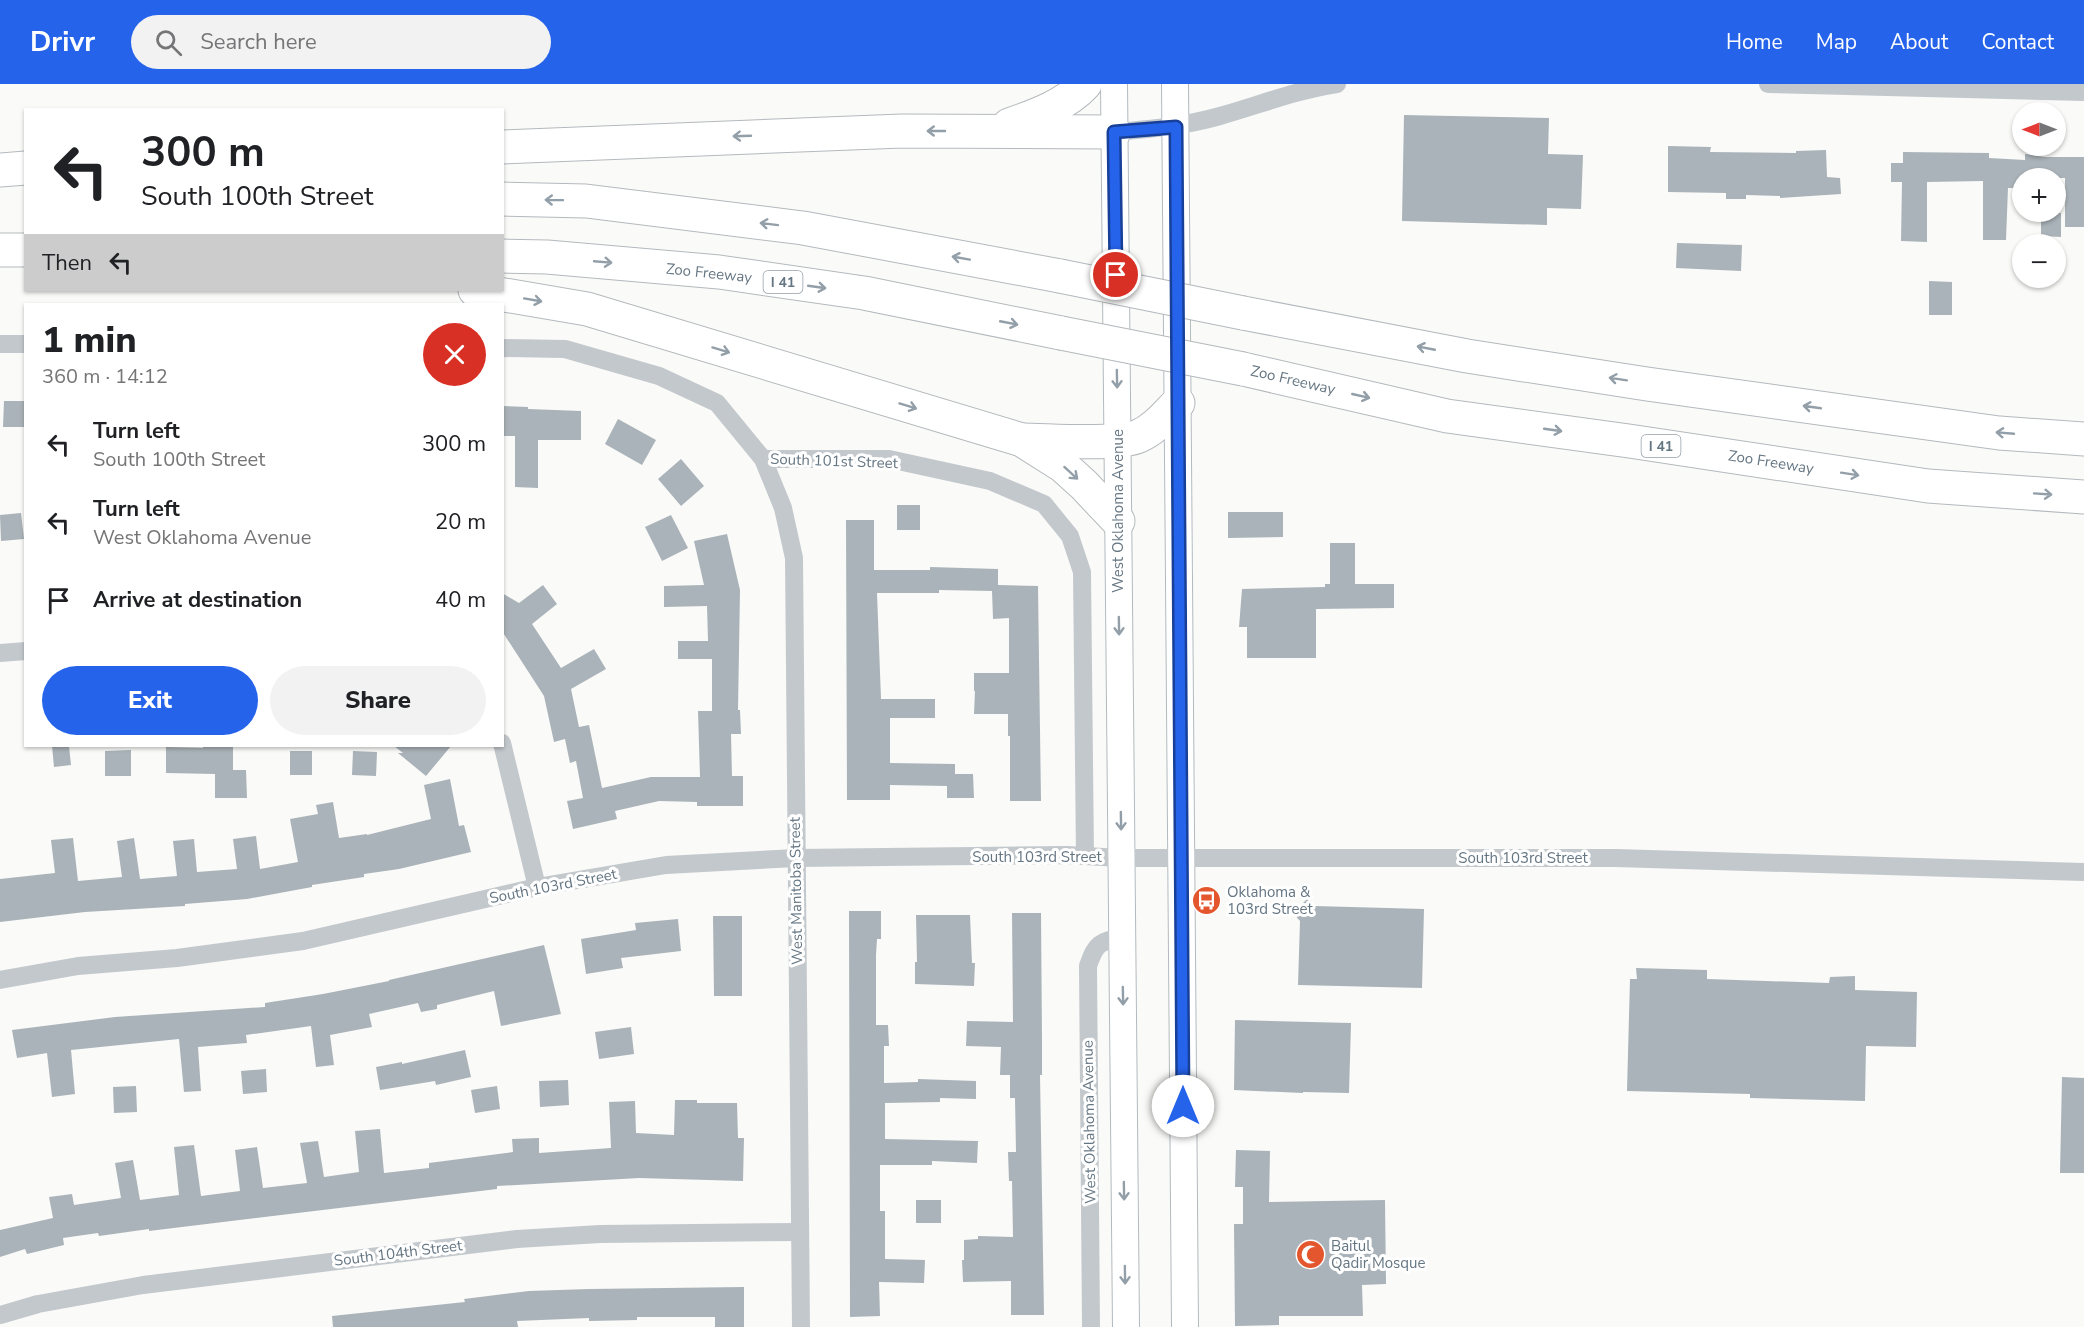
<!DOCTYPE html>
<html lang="en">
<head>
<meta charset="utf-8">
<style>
  :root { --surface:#fff; --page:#f2f2f2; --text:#202124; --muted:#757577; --accent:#2563eb }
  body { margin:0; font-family:"Nunito Sans",sans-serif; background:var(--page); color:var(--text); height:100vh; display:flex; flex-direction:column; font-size:22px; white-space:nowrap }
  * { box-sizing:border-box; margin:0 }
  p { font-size:20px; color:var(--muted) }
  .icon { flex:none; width:33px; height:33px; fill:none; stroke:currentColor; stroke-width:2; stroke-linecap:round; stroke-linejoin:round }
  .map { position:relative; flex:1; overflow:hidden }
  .panel { position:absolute; left:24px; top:219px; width:480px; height:444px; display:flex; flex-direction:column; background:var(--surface); border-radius:0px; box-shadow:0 2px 4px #0004 }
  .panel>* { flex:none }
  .hud { position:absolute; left:24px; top:24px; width:480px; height:183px; border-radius:0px; box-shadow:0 2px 4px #0004; background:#fff; color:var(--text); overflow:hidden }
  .needle { width:39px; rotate:270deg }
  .buttons { position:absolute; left:2012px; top:18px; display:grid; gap:12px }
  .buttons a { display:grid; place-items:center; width:54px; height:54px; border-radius:50%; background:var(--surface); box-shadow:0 2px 4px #0004; font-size:30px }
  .pin { position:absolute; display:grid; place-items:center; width:51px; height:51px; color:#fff; margin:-26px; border:3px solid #fff; border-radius:50%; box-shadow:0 2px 6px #0007 }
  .me { position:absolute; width:66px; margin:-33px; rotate:0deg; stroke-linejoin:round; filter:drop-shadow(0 0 4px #0008) }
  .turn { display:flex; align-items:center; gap:21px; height:126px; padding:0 18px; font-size:27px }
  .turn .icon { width:78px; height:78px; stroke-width:2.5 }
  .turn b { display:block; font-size:42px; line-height:51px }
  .then { display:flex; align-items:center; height:57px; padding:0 18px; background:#0003; gap:12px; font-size:22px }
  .round { display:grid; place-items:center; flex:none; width:63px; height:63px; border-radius:32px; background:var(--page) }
  .headline { display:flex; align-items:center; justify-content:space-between; height:102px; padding:0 18px }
  h1 { font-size:36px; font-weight:800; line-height:45px }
  .button { display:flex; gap:12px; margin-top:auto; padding:12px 18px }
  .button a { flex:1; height:69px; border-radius:36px; background:var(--accent); color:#fff; font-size:24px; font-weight:800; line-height:69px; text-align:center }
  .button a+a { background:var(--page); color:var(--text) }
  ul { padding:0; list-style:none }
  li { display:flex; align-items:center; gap:18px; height:78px; padding:0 18px }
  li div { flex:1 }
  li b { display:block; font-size:22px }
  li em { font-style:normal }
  header { display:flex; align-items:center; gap:36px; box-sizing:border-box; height:84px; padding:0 30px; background:var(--accent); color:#fff }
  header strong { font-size:28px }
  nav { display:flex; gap:33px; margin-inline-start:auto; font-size:21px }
  .search { width:420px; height:54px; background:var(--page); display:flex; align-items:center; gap:15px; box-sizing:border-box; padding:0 21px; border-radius:33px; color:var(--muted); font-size:22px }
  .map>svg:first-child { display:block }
  .building { fill:#aab3b9 }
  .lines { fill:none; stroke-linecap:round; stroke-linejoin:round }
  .secondary-casing { stroke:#b3babf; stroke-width:28 }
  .motorway-casing { stroke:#b4b9bd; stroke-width:35 }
  .minor { stroke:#c3c8cc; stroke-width:18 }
  .secondary { stroke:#fff; stroke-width:26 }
  .motorway { stroke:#fff; stroke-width:33 }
  .motorway-bridge-casing { stroke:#b4b9bd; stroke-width:35; stroke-linecap:butt }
  .motorway-bridge { stroke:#fff; stroke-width:33 }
  .oneway { stroke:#939fa8 }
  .route-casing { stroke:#184099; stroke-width:15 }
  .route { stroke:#2563eb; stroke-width:10 }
  .labels { text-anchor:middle; stroke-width:6; stroke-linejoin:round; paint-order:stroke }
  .shield { fill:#fff; stroke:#939fa8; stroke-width:1.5 }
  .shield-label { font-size:14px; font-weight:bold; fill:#657683 }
  .street-label { font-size:15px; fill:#657683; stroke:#fff }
  .poi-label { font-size:15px; fill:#657683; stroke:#fff; text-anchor:start }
</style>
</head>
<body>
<header>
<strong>Drivr</strong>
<div class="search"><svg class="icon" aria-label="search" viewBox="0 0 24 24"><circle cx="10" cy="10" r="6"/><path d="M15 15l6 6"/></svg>Search here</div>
<nav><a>Home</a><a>Map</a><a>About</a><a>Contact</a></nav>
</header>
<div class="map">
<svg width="2084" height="1243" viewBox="0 0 2084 1243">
  <rect width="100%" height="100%" fill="#fafaf8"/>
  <g class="building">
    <polygon points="1404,31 1549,34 1548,70 1583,71 1581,125 1547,124 1547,141 1402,137"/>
    <polygon points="1668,62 1711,63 1710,68 1796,69 1796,67 1826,66 1827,93 1840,94 1841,110 1780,114 1780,112 1746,111 1746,115 1726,115 1726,109 1668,108"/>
    <polygon points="1903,68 1989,69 1989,74 2025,76 2025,70 2045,73 2084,73 2084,143 2065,143 2065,94 2022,94 2022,104 2008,104 2006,156 1983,156 1983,97 1927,98 1927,158 1901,157 1902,98 1891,98 1891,79 1903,79"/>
    <polygon points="2041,129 2061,129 2061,153 2041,152"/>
    <polygon points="1677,159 1742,161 1741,187 1676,184"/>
    <polygon points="1929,197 1952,198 1952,231 1929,231"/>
    <polygon points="4,317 26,317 26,343 3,343"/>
    <polygon points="502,322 528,323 528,325 581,327 581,356 538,356 538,404 515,403 515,352 502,352"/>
    <polygon points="618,335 656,356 642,381 605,360"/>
    <polygon points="681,375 704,402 681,422 658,395"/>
    <rect x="897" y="421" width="23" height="25"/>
    <polygon points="1228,428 1283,428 1283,453 1228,454"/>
    <polygon points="21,429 24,455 1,457 0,431"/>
    <polygon points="671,431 688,464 662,477 645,443"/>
    <polygon points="846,436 874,436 874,486 930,486 930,483 998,485 998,501 1038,502 1041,717 1010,717 1010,652 1008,652 1008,630 974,630 975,607 974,607 974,589 1009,589 1009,534 993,535 992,507 939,506 939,509 877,509 881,615 935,615 935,634 890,634 890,679 955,680 955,690 973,690 974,714 947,714 947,702 890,701 890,716 847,716"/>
    <polygon points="727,450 740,506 738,626 740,626 741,650 731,650 732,692 743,692 743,722 697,722 697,718 659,717 615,727 617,735 573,745 567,717 583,714 576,677 570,679 565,655 554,658 544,612 502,547 502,509 519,519 543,501 557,520 532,540 561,584 594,565 606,585 571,605 579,643 589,641 602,704 651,693 700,693 698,627 712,627 712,575 678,575 678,557 708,557 707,522 664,523 664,502 704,501 694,457"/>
    <polygon points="1330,459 1355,459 1355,500 1394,500 1394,524 1316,525 1316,574 1247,574 1247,543 1239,543 1242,505 1325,503 1325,500 1330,500"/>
    <polygon points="52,662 69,662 71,681 54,683"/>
    <polygon points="203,662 233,662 233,686 246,686 247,714 215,714 215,690 166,689 166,663 203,664"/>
    <polygon points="394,662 451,662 426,692 398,669 403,669"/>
    <polygon points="131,666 131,692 105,692 105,667"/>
    <rect x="290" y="667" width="22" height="24"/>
    <polygon points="353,667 377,668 376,692 352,691"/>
    <polygon points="450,695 459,742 464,741 471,768 399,785 364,790 364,793 312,801 312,803 247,815 185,820 185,822 85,828 0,838 0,795 55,789 51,756 73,754 78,797 122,793 117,757 134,754 140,795 177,792 173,757 194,755 197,788 237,785 233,755 256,752 260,785 298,778 290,735 318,730 316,721 333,718 339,754 367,750 367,751 431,735 424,701"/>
    <polygon points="1307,815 1314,822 1424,825 1422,904 1298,901 1300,837 1293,829"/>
    <polygon points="849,827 881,827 881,855 877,855 876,871 876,941 888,941 889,962 884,962 884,999 918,998 918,995 976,997 976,1015 940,1014 940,1018 885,1019 885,1055 978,1057 977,1079 932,1077 932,1081 880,1081 880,1127 885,1127 885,1175 925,1176 924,1199 879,1198 880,1232 850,1233"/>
    <polygon points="1012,829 1041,829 1042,958 1042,991 1040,991 1044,1231 1011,1231 1011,1197 963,1198 962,1176 964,1176 964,1156 978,1155 978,1152 1013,1153 1012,1097 1009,1097 1008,1068 1016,1068 1015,1014 1010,1014 1010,991 1000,991 1001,963 966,962 967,937 1013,938"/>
    <polygon points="916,831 970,831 972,879 975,879 974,902 915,900 915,878 917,878"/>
    <polygon points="713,832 742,832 742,912 714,912"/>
    <polygon points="678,835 681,867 621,874 623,884 586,890 581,855 636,846 635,839"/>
    <polygon points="544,861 561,930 501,942 494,907 437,921 437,925 421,928 418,919 369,930 372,943 330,951 334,981 316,983 311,942 246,951 247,959 198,963 201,1007 184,1008 179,955 71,966 75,1010 52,1013 47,969 17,974 12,946 115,933 265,923 265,919 323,910 389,897 389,896"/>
    <polygon points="1636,884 1707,886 1707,895 1829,899 1830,893 1855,892 1855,906 1917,908 1916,963 1866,962 1865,1017 1750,1014 1750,1010 1627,1007 1630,895 1637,895"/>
    <polygon points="1235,936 1351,939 1349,1009 1303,1008 1303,1009 1234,1006"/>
    <polygon points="631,943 634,970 599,975 595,948"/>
    <polygon points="465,966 471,993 436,1001 435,997 380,1006 376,983 402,978 402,980"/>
    <polygon points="266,985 267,1008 243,1010 241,987"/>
    <polygon points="2062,993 2084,994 2084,1089 2060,1089"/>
    <polygon points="568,996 569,1021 540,1023 539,997"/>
    <polygon points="136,1002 137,1028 114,1029 113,1003"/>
    <polygon points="497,1002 500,1025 475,1029 471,1006"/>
    <polygon points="675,1016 697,1016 697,1019 737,1019 738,1054 744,1054 743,1097 639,1094 497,1102 497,1105 149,1147 149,1145 99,1152 98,1149 63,1154 64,1161 27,1170 25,1165 0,1173 0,1146 53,1134 49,1113 72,1110 74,1121 121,1114 115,1079 133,1076 140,1116 179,1111 174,1063 194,1061 201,1112 240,1107 235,1066 257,1063 263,1104 307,1099 300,1059 318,1057 324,1093 359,1088 355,1047 380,1045 384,1089 429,1084 429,1079 513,1068 512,1055 539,1054 539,1069 611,1064 609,1018 635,1017 636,1049 674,1051"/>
    <polygon points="1236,1066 1270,1067 1269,1118 1385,1116 1386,1200 1362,1201 1363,1232 1279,1232 1279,1241 1235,1242 1234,1140 1243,1140 1243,1103 1235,1103"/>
    <rect x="916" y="1116" width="25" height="23"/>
    <polygon points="744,1203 744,1243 715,1243 715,1233 637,1233 637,1236 589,1237 589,1234 517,1237 518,1243 333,1243 332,1232 465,1218 464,1215 529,1207 589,1205"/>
  </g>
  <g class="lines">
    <defs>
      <g id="secondary">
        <polyline points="1114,0 1126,1243"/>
        <polyline points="1175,0 1185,1243"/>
      </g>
      <g id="motorway">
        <path d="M 1009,41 C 1035,32 1066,21 1085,0"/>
        <polyline points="502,63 902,47 1114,48"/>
        <polyline points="0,86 26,84"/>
        <polyline points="502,115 586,117 803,144 1060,192"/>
        <polyline points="0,166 26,166"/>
        <polyline points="502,172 547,173 719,188 864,209 1061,249"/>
        <polyline points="475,206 587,225 1022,356 1063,382 1084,401 1118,437"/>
        <polyline points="1243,229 1467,272 1647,300 1999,349 2084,355"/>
        <polyline points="1243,285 1447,332 1629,357 1928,402 2084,413"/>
        <path d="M 1022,356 C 1049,356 1117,362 1139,352 C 1155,345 1166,331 1178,319"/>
      </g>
    </defs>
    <use href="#secondary" class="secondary-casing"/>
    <use href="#motorway" class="motorway-casing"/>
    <g class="minor">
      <polyline points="1768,0 2084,8"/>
      <path d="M 1114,48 C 1151,45 1185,42 1220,32 C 1259,21 1297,6 1337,0"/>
      <polyline points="0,260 26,260"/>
      <polyline points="502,264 565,265 659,292 717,319 763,375 889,375 990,397 1044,420 1070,452 1082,488 1085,772"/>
      <polyline points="763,375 783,424 794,474 801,1243"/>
      <polyline points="0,569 26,567"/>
      <polyline points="502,659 537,803"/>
      <polyline points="0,896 78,882 177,874 303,857 537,803 666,781 796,774 1067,771 1121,774 1616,774 2084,788"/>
      <polyline points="0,1231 38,1220 143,1201 517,1155 600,1150 799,1148"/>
      <path d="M 1091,1243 L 1088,882 C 1096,859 1099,858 1122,853"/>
    </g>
    <use href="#secondary" class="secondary"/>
    <use href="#motorway" class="motorway"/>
    <defs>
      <g id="motorway-bridge">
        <polyline points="1060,192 1243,229"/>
        <polyline points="1061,249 1243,285"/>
      </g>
    </defs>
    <use href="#motorway-bridge" class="motorway-bridge-casing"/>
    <use href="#motorway-bridge" class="motorway-bridge"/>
  </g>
  <defs><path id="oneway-shaft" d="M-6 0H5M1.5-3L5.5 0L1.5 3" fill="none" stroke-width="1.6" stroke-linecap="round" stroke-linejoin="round" transform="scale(1.5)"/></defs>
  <g class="oneway">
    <use href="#oneway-shaft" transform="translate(936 47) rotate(180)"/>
    <use href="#oneway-shaft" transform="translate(742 52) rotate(178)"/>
    <use href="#oneway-shaft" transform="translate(554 116) rotate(-179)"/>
    <use href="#oneway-shaft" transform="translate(769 140) rotate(-173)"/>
    <use href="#oneway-shaft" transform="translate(961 174) rotate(-170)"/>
    <use href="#oneway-shaft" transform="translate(603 178) rotate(5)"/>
    <use href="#oneway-shaft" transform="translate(817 203) rotate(8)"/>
    <use href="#oneway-shaft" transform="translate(533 216) rotate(10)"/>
    <use href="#oneway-shaft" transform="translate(1009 239) rotate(11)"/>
    <use href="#oneway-shaft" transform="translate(1426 264) rotate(-169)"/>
    <use href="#oneway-shaft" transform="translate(721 266) rotate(17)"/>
    <use href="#oneway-shaft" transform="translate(1117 295) rotate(89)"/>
    <use href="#oneway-shaft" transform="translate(1618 295) rotate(-171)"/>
    <use href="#oneway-shaft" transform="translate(1361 312) rotate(13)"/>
    <use href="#oneway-shaft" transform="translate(908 322) rotate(17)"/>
    <use href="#oneway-shaft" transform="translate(1812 323) rotate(-172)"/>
    <use href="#oneway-shaft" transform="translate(1553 346) rotate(8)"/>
    <use href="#oneway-shaft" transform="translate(2005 349) rotate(-175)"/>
    <use href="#oneway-shaft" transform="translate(1071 389) rotate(42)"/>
    <use href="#oneway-shaft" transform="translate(1850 390) rotate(9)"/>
    <use href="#oneway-shaft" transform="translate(2043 410) rotate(4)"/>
    <use href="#oneway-shaft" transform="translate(1119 542) rotate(89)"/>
    <use href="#oneway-shaft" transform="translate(1121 737) rotate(89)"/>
    <use href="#oneway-shaft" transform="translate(1123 912) rotate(89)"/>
    <use href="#oneway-shaft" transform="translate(1124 1107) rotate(89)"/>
    <use href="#oneway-shaft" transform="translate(1125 1191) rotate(89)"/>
  </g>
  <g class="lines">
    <defs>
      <polyline id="route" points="1116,191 1114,48 1176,43 1183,1022"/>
    </defs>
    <use href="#route" class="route-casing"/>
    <use href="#route" class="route"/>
  </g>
  <defs>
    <symbol id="bus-disc" viewBox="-11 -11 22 22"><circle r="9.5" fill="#e4572e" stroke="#fff"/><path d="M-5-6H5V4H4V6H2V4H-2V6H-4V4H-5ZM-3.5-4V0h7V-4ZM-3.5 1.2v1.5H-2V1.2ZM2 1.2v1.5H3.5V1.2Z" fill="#fff"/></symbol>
    <symbol id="mosque-disc" viewBox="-11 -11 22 22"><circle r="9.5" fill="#e4572e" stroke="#fff"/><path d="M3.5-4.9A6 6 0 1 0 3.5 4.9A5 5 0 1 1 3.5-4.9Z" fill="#fff"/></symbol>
  </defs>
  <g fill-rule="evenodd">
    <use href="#bus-disc" x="1190" y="800" width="33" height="33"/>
    <use href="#mosque-disc" x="1294" y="1154" width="33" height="33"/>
  </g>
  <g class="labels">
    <g class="shield">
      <rect x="763.5" y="187" width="39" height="22" rx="4.5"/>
      <rect x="1641.5" y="351" width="39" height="22" rx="4.5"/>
    </g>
    <g class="shield-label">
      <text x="783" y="203">I 41</text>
      <text x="1661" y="367">I 41</text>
    </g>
    <g class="street-label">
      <text transform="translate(709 189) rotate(6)" y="5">Zoo Freeway</text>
      <text transform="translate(1293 296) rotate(13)" y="5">Zoo Freeway</text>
      <text transform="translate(834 377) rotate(2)" y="5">South 101st Street</text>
      <text transform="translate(1771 378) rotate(9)" y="5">Zoo Freeway</text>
      <text transform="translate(1118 427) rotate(-90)" y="5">West Oklahoma Avenue</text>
      <text x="1037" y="778">South 103rd Street</text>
      <text x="1523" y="779">South 103rd Street</text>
      <text transform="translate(553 802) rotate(-11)" y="5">South 103rd Street</text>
      <text transform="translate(796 807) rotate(-91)" y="5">West Manitoba Street</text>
      <text transform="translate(1089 1038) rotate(-91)" y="5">West Oklahoma Avenue</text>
      <text transform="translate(398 1169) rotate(-7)" y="5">South 104th Street</text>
    </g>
    <g class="poi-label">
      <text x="1227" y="813">Oklahoma &amp;<tspan x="1227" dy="17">103rd Street</tspan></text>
      <text x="1331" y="1167">Baitul<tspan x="1331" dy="17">Qadir Mosque</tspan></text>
    </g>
  </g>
</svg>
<div class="buttons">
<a><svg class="needle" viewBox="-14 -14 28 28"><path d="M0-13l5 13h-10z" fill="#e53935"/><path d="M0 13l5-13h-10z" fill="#757577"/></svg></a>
<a>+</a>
<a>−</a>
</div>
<div class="pin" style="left:1116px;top:191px;background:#d93025"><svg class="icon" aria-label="arrive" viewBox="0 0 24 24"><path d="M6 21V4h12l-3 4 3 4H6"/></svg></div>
<svg class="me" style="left:1183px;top:1022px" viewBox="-20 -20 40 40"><circle r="19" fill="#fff"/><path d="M0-13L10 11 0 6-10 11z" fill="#2563eb"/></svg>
<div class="hud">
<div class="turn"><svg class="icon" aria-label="left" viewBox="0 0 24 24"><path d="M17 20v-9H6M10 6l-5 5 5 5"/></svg><div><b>300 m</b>South 100th Street</div></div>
<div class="then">Then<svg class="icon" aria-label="left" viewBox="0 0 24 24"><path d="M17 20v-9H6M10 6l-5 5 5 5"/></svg></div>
</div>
<section class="panel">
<div class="headline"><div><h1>1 min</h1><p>360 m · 14:12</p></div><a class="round" style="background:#d93025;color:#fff"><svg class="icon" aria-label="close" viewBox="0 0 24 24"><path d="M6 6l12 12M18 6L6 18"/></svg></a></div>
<ul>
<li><svg class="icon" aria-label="left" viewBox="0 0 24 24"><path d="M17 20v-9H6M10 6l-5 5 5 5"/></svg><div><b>Turn left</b><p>South 100th Street</p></div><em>300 m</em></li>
<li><svg class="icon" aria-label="left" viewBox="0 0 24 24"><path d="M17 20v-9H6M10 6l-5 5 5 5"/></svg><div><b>Turn left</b><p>West Oklahoma Avenue</p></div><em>20 m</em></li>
<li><svg class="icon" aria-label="arrive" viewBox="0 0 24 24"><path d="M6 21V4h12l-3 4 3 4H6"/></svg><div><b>Arrive at destination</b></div><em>40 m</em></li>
</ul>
<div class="button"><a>Exit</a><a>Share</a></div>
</section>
</div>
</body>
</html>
